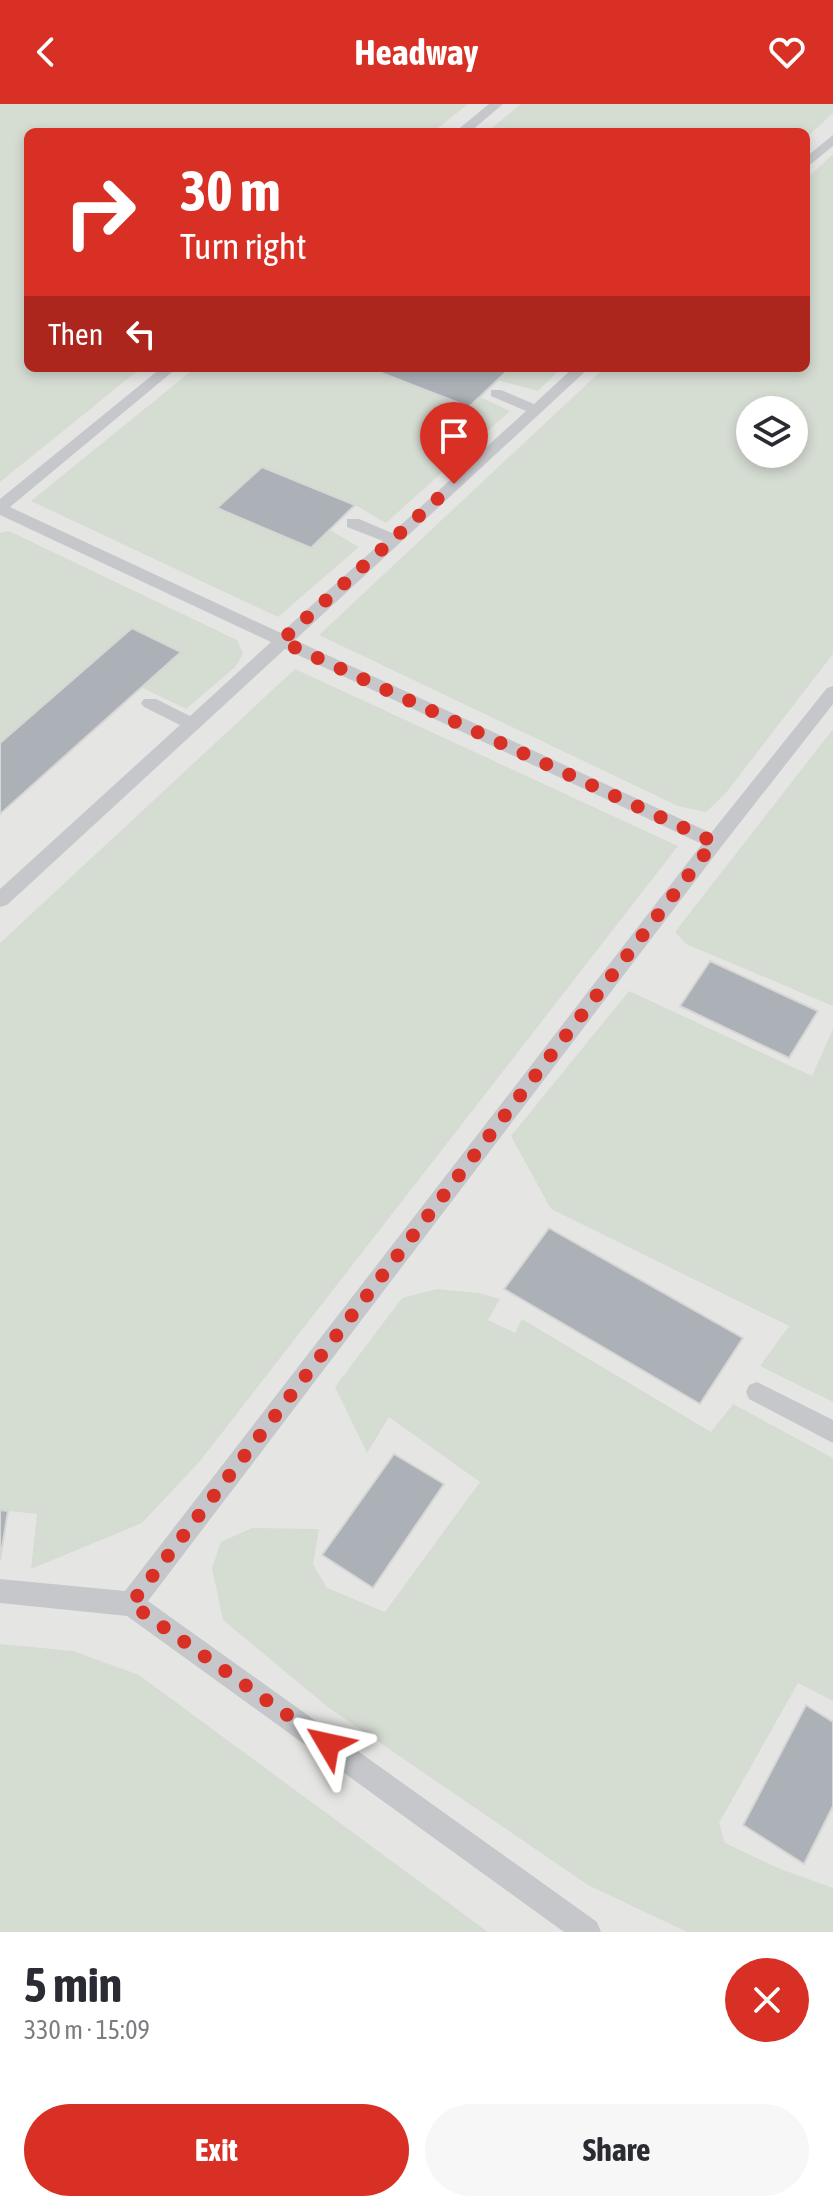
<!DOCTYPE html>
<html lang="en">
<head>
<meta charset="utf-8">
<style>
  :root { --surface:#fff; --page:#f7f7f7; --text:#2b2b33; --muted:#7c7c81; --accent:#d93025 }
  body { margin:0; font-family:"Asap Condensed",sans-serif; background:var(--page); color:var(--text); height:100vh; display:flex; flex-direction:column; font-size:30px; white-space:nowrap }
  * { box-sizing:border-box; margin:0 }
  p { font-size:26px; color:var(--muted) }
  .icon { flex:none; width:44px; height:44px; fill:none; stroke:currentColor; stroke-width:2; stroke-linecap:round; stroke-linejoin:round }
  .map { position:relative; height:1828px; overflow:hidden }
  .side { display:flex; flex-direction:column; background:var(--surface); flex:1 }
  .side>* { flex:none }
  .guide { position:absolute; left:24px; top:24px; width:786px; height:244px; border-radius:12px; box-shadow:0 4px 12px #0003; background:#d93025; color:#fff; overflow:hidden }
  .buttons { position:absolute; left:736px; top:292px; display:grid; gap:16px }
  .buttons a { display:grid; place-items:center; width:72px; height:72px; border-radius:50%; background:var(--surface); box-shadow:0 4px 12px #0003; font-size:40px }
  .pin { position:absolute; display:grid; place-items:center; width:68px; height:68px; color:#fff; margin:-82px -34px; border-radius:50% 50% 50% 0; rotate:-45deg; box-shadow:0 0 8px #0007 }
  .pin .icon { rotate:45deg }
  .me { position:absolute; width:88px; margin:-44px; rotate:306deg; stroke-linejoin:round; filter:drop-shadow(0 0 6px #0008) }
  .turn { display:flex; align-items:center; gap:28px; height:168px; padding:0 24px; font-size:36px }
  .turn .icon { width:104px; height:104px; stroke-width:2.5 }
  .turn b { display:block; font-size:56px; line-height:68px }
  .then { display:flex; align-items:center; height:76px; padding:0 24px; background:#0003; gap:16px; font-size:30px }
  .round { display:grid; place-items:center; flex:none; width:84px; height:84px; border-radius:42px; background:var(--page) }
  .head { display:flex; align-items:center; justify-content:space-between; height:136px; padding:0 24px }
  h1 { font-size:48px; font-weight:700; line-height:60px }
  .cta { display:flex; gap:16px; margin-top:auto; padding:16px 24px }
  .cta a { flex:1; height:92px; border-radius:48px; background:var(--accent); color:#fff; font-size:32px; font-weight:700; line-height:92px; text-align:center }
  .cta a+a { background:var(--page); color:var(--text) }
  header { display:flex; justify-content:space-between; align-items:center; height:104px; padding:0 24px; background:var(--accent); color:#fff; font-size:36px; font-weight:700 }
  .map>svg:first-child { display:block }
  .built { fill:#e5e6e4; fill-rule:evenodd }
  .green { fill:#d5dcd2; fill-rule:evenodd }
  .building { fill:#abb1b7; stroke:#d6d6d4; stroke-width:2 }
  .lines { fill:none; stroke-linecap:round; stroke-linejoin:round }
  .lane { fill:#c5c7cb; fill-rule:evenodd }
  .route { stroke:#d93025; stroke-width:14; stroke-dasharray:0 25.2 }
</style>
</head>
<body>
<header><svg class="icon" aria-label="back" viewBox="0 0 24 24"><path d="M15 5l-7 7 7 7"/></svg>Headway<svg class="icon" aria-label="heart" viewBox="0 0 24 24"><path d="M12 20l-8-8c-3-5 5-10 8-4 3-6 11-1 8 4z"/></svg></header>
<div class="map">
<svg width="833" height="1828" viewBox="0 0 833 1828">
  <rect width="100%" height="100%" fill="#f4f5f1"/>
  <path class="built" d="M 0,0 L 833,0 L 833,1828 L 0,1828 ZM 28,28 L 806,28 L 806,264 L 28,264 ZM 750,306 L 794,306 L 794,350 L 750,350 Z"/>
  <g class="green">
    <polygon points="0,0 468,0 433,28 28,28 28,264 141,264 0,378"/>
    <polygon points="521,0 833,0 833,9 806,34 806,28 487,28"/>
    <path d="M 833,50 L 833,550 L 725,690 L 706,708 L 678,702 L 319,531 L 604,264 L 806,264 L 806,75 ZM 750,306 L 794,306 L 794,350 L 750,350 Z"/>
    <polygon points="195,264 561,264 538,287 497,276 480,293 510,307 386,419 355,401 330,426 359,443 278,513 31,397"/>
    <polygon points="9,427 237,536 243,550 235,563 186,605 141,583 0,639 0,429"/>
    <polygon points="295,565 678,742 200,1357 142,1419 31,1465 37,1410 0,1406 0,839"/>
    <polygon points="833,625 833,902 686,840 675,828"/>
    <polygon points="629,887 812,972 833,925 833,1298 760,1262 789,1222 551,1105 511,1032"/>
    <polygon points="437,1185 479,1189 500,1195 488,1216 515,1229 522,1215 711,1328 733,1300 833,1354 833,1597 798,1579 719,1719 725,1739 778,1764 833,1784 833,1828 687,1828 588,1781 329,1604 223,1516 212,1464 221,1438 252,1424 319,1425 313,1460 327,1484 385,1508 480,1378 389,1313 367,1349 335,1283 402,1194"/>
    <polygon points="0,1540 73,1547 139,1571 488,1828 0,1828"/>
  </g>
  <g class="building">
    <polygon points="383,264 504,264 508,266 469,303 379,268"/>
    <polygon points="262,363 355,401 311,444 217,404"/>
    <polygon points="132,524 181,548 0,710 0,639"/>
    <polygon points="710,857 818,907 789,954 680,902"/>
    <polygon points="549,1124 743,1234 700,1300 504,1185"/>
    <polygon points="394,1350 444,1380 373,1484 322,1451"/>
    <polygon points="0,1406 8,1407 0,1456"/>
    <polygon points="806,1601 833,1618 833,1702 804,1760 743,1721"/>
  </g>
  <g class="lines">
    <g class="lane">
      <polygon points="489,0 503,0 470,28 455,28"/>
      <polygon points="833,31 833,42 806,64 806,53"/>
      <polygon points="161,264 177,264 10,403 281,529 383,437 347,423 347,415 359,415 392,429 526,307 491,292 491,286 501,286 534,300 573,264 589,264 295,536 711,729 827,584 833,582 833,600 721,743 148,1497 597,1818 601,1828 564,1828 127,1512 0,1499 0,1475 125,1487 702,740 285,545 7,801 0,803 0,785 180,621 144,603 141,599 144,595 156,595 190,612 271,538 0,411 0,395"/>
      <polygon points="757,1278 833,1316 833,1339 749,1295 746,1288 749,1281"/>
    </g>
  </g>
  <g class="lines">
    <polyline class="route" points="328,1640 131,1500 714,738 281,537 454,380"/>
  </g>
</svg>
<div class="buttons">
<a><svg class="icon" aria-label="layers" viewBox="0 0 24 24"><path d="M12 4l9 5-9 5-9-5zM3 14l9 5 9-5"/></svg></a>
</div>
<div class="pin" style="left:454px;top:380px;background:#d93025"><svg class="icon" aria-label="arrive" viewBox="0 0 24 24"><path d="M6 21V4h12l-3 4 3 4H6"/></svg></div>
<svg class="me" style="left:328px;top:1640px" viewBox="-20 -20 40 40"><path d="M0-17L14 15 0 8-14 15z" fill="#d93025" stroke="#fff" stroke-width="4"/></svg>
<div class="guide">
<div class="turn"><svg class="icon" aria-label="right" viewBox="0 0 24 24"><path d="M7 20v-9h11M14 6l5 5-5 5"/></svg><div><b>30 m</b>Turn right</div></div>
<div class="then">Then<svg class="icon" aria-label="left" viewBox="0 0 24 24"><path d="M17 20v-9H6M10 6l-5 5 5 5"/></svg></div>
</div>
</div>
<section class="side">
<div class="head"><div><h1>5 min</h1><p>330 m · 15:09</p></div><a class="round" style="background:#d93025;color:#fff"><svg class="icon" aria-label="close" viewBox="0 0 24 24"><path d="M6 6l12 12M18 6L6 18"/></svg></a></div>
<div class="cta"><a>Exit</a><a>Share</a></div>
</section>
</body>
</html>
